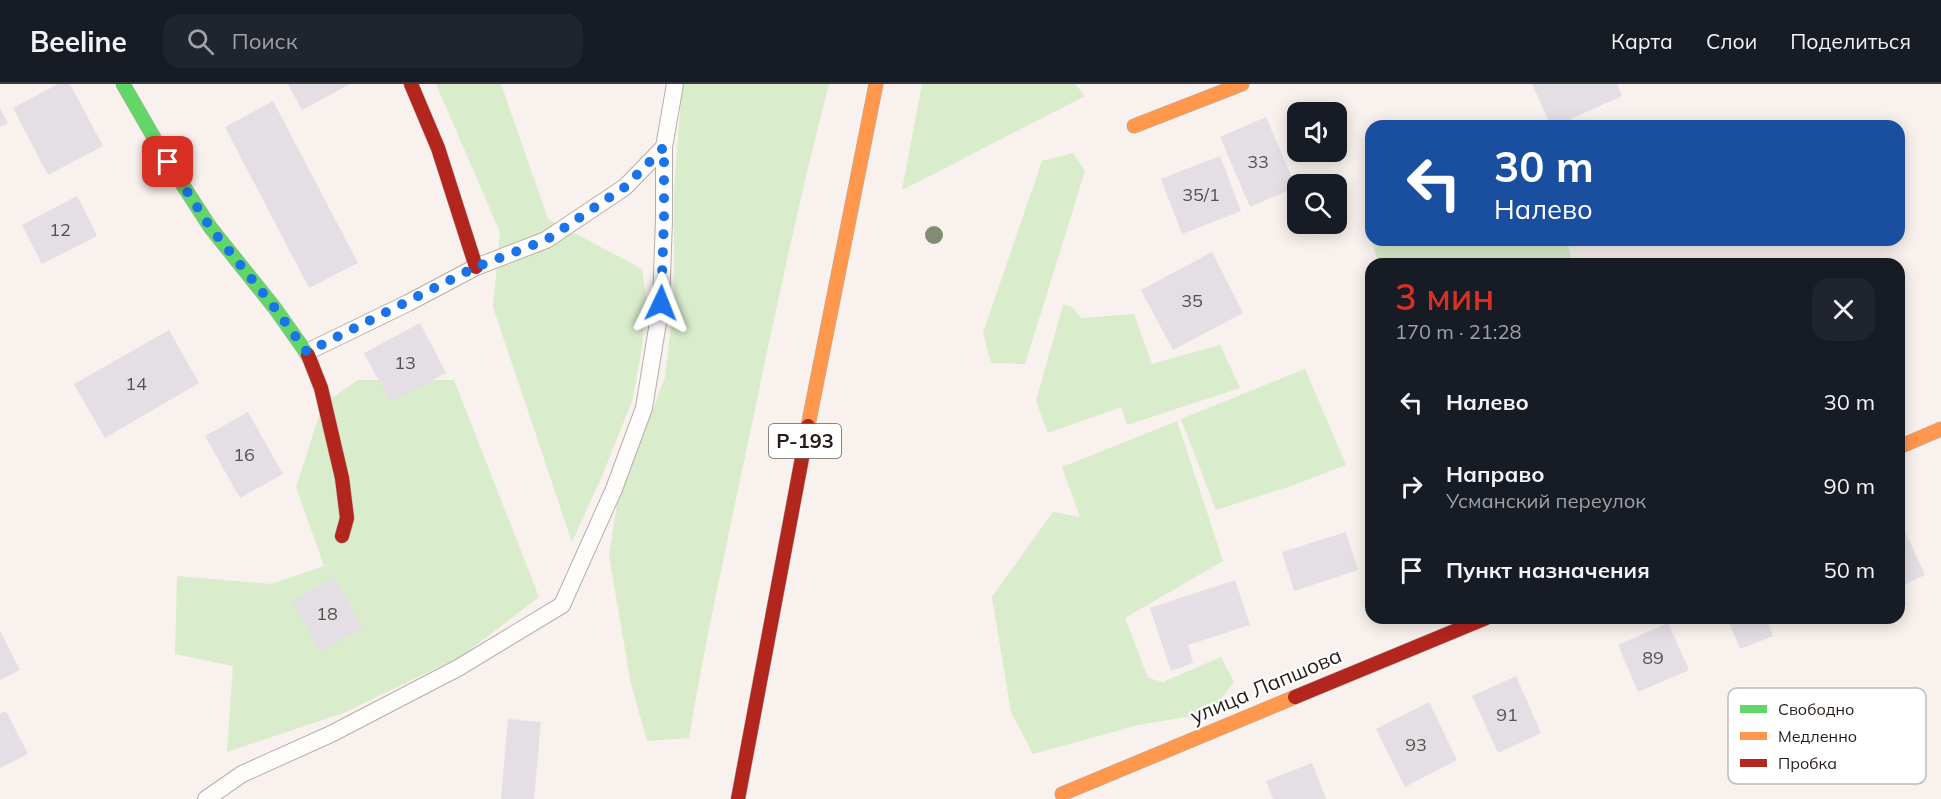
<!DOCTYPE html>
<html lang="ru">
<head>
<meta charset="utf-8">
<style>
  :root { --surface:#171b24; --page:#20242c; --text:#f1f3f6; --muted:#9ea1a6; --line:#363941; --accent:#d93025 }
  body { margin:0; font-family:Mulish,sans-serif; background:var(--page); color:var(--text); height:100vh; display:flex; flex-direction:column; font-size:22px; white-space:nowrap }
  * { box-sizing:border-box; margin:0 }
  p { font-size:20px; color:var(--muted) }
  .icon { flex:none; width:33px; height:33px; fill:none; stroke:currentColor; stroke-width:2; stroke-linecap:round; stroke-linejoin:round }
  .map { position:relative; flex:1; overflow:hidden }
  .drawer { position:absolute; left:1365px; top:174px; width:540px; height:366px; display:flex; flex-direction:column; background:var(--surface); border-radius:18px; box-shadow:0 3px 15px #0003 }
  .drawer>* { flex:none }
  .top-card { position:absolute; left:1365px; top:36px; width:540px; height:126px; border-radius:18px; box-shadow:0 3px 15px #0003; background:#1a4fa0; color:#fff; overflow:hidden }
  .fabs { position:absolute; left:1287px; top:18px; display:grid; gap:12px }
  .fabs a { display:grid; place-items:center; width:60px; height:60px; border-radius:12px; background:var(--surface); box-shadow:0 3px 15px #0003; font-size:30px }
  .pin { position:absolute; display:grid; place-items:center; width:51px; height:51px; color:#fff; margin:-26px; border-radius:12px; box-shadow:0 3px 9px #0006 }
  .me { position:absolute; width:66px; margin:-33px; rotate:2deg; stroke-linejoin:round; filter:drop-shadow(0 0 4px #0008) }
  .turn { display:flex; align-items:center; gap:21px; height:126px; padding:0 30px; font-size:27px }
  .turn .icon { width:78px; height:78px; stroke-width:2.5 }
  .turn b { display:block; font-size:42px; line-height:51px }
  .round { display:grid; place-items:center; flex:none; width:63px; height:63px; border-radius:18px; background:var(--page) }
  .headline { display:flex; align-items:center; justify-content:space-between; height:102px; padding:0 30px }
  h1 { font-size:36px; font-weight:600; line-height:45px; color:var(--accent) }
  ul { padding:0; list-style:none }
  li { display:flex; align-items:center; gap:18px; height:84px; padding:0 30px }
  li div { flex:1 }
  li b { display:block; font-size:22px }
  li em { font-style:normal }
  header { display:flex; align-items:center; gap:36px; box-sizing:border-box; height:84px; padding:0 30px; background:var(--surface); border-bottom:2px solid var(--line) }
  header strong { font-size:28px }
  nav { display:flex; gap:33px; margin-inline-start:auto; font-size:21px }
  .search { width:420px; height:54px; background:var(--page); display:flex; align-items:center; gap:15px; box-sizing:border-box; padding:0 21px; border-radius:18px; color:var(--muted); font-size:22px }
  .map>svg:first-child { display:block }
  .green { fill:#d9eccb }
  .building { fill:#e4dfe5 }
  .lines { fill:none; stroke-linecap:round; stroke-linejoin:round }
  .lane-casing { stroke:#b6aea9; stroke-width:18 }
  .fast-casing { stroke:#b6aea9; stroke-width:15 }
  .slow-casing { stroke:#b6aea9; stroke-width:15 }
  .jam-casing { stroke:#b6aea9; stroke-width:15 }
  .lane { stroke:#fefdfc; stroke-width:16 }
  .fast { stroke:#63d668; stroke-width:14 }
  .slow { stroke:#ff974d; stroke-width:14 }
  .jam { stroke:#b3261e; stroke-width:14 }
  .tree { fill:#808e73 }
  .route { stroke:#1a73e8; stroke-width:10; stroke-dasharray:0 18 }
  .labels { text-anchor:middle; stroke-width:4.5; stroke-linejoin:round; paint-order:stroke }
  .number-label { font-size:18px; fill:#584f4c }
  .shield { fill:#fff; stroke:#67605c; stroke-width:1.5 }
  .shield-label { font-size:20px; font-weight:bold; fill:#261c16 }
  .street-label { font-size:21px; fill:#261c16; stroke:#fff }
  .key { fill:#fff; stroke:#bebbb9; stroke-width:1.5 }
  .key-label { font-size:16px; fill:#261c16 }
</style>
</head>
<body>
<header>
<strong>Beeline</strong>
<div class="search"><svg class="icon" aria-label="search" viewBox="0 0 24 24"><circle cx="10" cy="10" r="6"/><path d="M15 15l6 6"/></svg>Поиск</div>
<nav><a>Карта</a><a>Слои</a><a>Поделиться</a></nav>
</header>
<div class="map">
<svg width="1941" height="715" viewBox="0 0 1941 715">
  <rect width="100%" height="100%" fill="#f8f1ed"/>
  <g class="green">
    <polygon points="436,0 501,0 548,135 642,185 646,214 642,264 632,317 602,392 572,458 493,223 500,148"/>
    <path d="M 682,0 L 829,0 C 796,126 770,254 743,382 C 724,473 704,563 689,654 L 647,657 L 631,600 L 609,472 L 617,420 L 665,293 L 674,215 L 674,107 Z"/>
    <polygon points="922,0 1075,0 1085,12 902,106"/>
    <polygon points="1073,69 1085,87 1025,280 991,279 983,249 1042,77"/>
    <polygon points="1372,156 1567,156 1571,173 1553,180 1378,180"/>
    <polygon points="1063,221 1071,222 1081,234 1134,230 1152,280 1220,261 1240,304 1127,341 1121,323 1048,349 1036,317"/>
    <polygon points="1305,285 1346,381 1291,402 1216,426 1181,335"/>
    <polygon points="358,296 454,296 539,513 462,572 343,629 227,668 233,582 175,570 177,492 271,500 324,482 296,403 323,320"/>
    <polygon points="1177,337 1223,477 1125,534 1148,594 1163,598 1221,573 1234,598 1210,629 1138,641 1033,670 1011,628 992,513 1053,428 1080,433 1062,383"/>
  </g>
  <g class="building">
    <polygon points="58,0 70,0 103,62 48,91 13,24"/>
    <polygon points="288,0 350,0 302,26"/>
    <polygon points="1532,0 1617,0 1622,12 1555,42 1551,42"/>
    <polygon points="273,17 358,179 309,204 225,43"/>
    <polygon points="0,24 8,39 0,43"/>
    <polygon points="1266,33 1296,103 1250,123 1220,53"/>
    <polygon points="1220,72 1241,127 1182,150 1161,95"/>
    <polygon points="77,112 97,152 42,180 22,141"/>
    <polygon points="1212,168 1243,229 1173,266 1141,206"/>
    <polygon points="420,239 446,289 390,318 364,269"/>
    <polygon points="169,246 199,299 105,354 74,300"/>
    <polygon points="248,328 283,390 240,414 205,352"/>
    <polygon points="1899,434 1925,491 1899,503"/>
    <polygon points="1346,448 1358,486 1294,507 1282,468"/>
    <polygon points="334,493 363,544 320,568 292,517"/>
    <polygon points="1235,496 1250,541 1188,561 1193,579 1171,587 1150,524"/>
    <polygon points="1727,534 1774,534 1767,537 1773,552 1740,565"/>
    <polygon points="1668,539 1689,586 1638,608 1618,561"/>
    <polygon points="0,546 20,586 0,596"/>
    <polygon points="1516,592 1541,649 1498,669 1472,612"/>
    <polygon points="1429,618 1457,676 1405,703 1376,645"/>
    <polygon points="6,627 28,670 0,684 0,630"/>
    <polygon points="508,635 541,638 534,715 501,715"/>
    <polygon points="1312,679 1326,715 1273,715 1266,697"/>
  </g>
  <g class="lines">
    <defs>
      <g id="lane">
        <polyline points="307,268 408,219 476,183 546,156 625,103 664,63"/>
        <polyline points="206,715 242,690 331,650 458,584 562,521 614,405 644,324 661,220 664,136 664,63 675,0"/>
      </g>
      <polyline id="fast" points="123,0 168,78 210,143 274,223 308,271"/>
      <g id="slow">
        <polyline points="1134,42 1242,0"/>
        <polyline points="808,342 876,0"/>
        <polyline points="1899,363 1941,345"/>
        <polyline points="1062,710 1295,613"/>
      </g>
      <g id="jam">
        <polyline points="411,0 438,64 476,183"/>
        <polyline points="308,271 321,304 342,394 347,434 342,452"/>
        <polyline points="1295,613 1486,534"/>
        <polyline points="738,715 808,342"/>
      </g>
    </defs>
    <use href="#lane" class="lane-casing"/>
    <use href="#fast" class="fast-casing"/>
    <use href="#slow" class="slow-casing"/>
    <use href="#jam" class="jam-casing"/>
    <use href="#lane" class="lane"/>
    <use href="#fast" class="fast"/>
    <use href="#slow" class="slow"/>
    <use href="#jam" class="jam"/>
  </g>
  <circle class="tree" cx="934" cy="151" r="9"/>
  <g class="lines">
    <polyline class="route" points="168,78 210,143 274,223 307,268 476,183 546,156 625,103 664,63 664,136 661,219"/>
  </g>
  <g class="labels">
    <g class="number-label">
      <text x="1258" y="84">33</text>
      <text x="1201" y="117">35/1</text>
      <text x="60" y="152">12</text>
      <text x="1192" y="223">35</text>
      <text x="405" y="285">13</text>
      <text x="136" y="306">14</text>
      <text x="244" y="377">16</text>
      <text x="327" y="536">18</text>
      <text x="1653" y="580">89</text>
      <text x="1507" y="637">91</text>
      <text x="1416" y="667">93</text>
    </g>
    <rect class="shield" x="769" y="340" width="72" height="34" rx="4.5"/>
    <g class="shield-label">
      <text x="805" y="364">Р-193</text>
    </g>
    <g class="street-label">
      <text transform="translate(1266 602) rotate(-23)" y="7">улица Лапшова</text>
    </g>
  </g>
  <rect x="1728" y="604" width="198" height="96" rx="9" class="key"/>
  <rect x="1740" y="621" width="27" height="8" fill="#63d668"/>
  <rect x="1740" y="648" width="27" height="8" fill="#ff974d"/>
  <rect x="1740" y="675" width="27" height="8" fill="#b3261e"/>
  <g class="key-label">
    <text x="1778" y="631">Свободно</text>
    <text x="1778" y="658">Медленно</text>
    <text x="1778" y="685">Пробка</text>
  </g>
</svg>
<div class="fabs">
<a><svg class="icon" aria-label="sound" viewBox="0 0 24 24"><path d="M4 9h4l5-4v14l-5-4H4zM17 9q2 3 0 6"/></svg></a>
<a><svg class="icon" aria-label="search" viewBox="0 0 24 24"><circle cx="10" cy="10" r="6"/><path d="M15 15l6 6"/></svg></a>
</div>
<div class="pin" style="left:168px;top:78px;background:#d93025"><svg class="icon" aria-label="arrive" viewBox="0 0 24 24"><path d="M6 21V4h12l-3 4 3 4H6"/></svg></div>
<svg class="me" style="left:661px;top:219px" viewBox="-20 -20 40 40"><path d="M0-17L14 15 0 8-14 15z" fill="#1a73e8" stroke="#fff" stroke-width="4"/></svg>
<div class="top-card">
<div class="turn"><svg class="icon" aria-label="left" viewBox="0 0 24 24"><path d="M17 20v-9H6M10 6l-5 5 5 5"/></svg><div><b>30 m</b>Налево</div></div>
</div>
<section class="drawer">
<div class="headline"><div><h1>3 мин</h1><p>170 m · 21:28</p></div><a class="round"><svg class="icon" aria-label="close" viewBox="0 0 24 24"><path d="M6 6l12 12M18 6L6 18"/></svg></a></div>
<ul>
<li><svg class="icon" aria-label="left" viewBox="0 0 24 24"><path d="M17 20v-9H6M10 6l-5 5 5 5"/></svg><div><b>Налево</b></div><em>30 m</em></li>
<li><svg class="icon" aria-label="right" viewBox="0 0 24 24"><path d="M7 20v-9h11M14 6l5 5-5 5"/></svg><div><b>Направо</b><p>Усманский переулок</p></div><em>90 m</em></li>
<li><svg class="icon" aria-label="arrive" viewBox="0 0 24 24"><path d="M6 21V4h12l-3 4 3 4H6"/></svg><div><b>Пункт назначения</b></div><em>50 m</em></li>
</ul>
</section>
</div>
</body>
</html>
